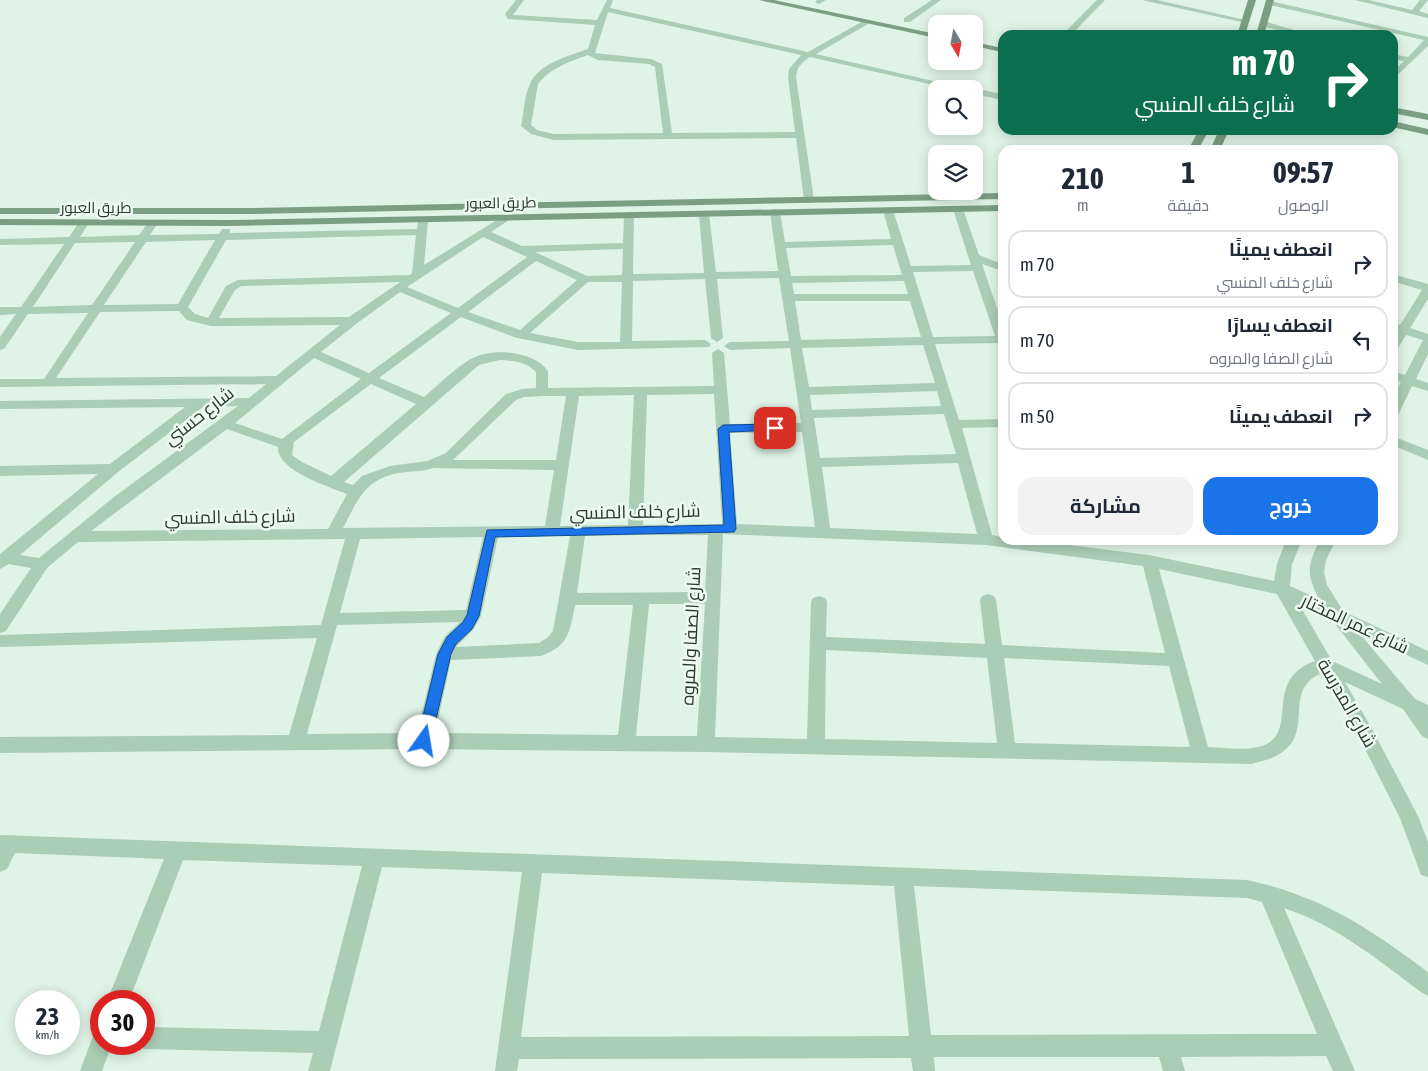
<!DOCTYPE html>
<html lang="ar">
<head>
<meta charset="utf-8">
<style>
  :root { --surface:#fff; --page:#f2f2f3; --text:#1f2937; --muted:#747a83; --line:#e0e1e3; --accent:#1a73e8 }
  body { margin:0; font-family:"Asap Condensed",Cairo,sans-serif; background:var(--page); color:var(--text); direction:rtl; height:100vh; display:flex; flex-direction:column; font-size:19px; white-space:nowrap }
  * { box-sizing:border-box; margin:0 }
  p { font-size:16px; color:var(--muted) }
  .icon { flex:none; width:28px; height:28px; fill:none; stroke:currentColor; stroke-width:2; stroke-linecap:round; stroke-linejoin:round }
  .map { position:relative; flex:1; overflow:hidden; direction:ltr }
  .panel { position:absolute; left:998px; top:145px; width:400px; height:400px; display:flex; flex-direction:column; background:var(--surface); border-radius:15px; box-shadow:0 2px 12px #0003; direction:rtl }
  .panel>* { flex:none }
  .hud { position:absolute; left:998px; top:30px; width:400px; height:105px; border-radius:15px; box-shadow:0 2px 12px #0003; direction:rtl; background:#0b6e4f; color:#fff; overflow:hidden }
  .needle { width:32px; rotate:170deg }
  .buttons { position:absolute; left:928px; top:15px; display:grid; gap:10px }
  .buttons a { display:grid; place-items:center; width:55px; height:55px; border-radius:10px; background:var(--surface); box-shadow:0 2px 12px #0003; font-size:25px }
  .speed { position:absolute; left:15px; top:990px; display:flex; gap:10px; font-size:25px; font-weight:700; text-align:center }
  .speed>* { display:grid; place-content:center; width:65px; height:65px; border-radius:50%; background:var(--surface); box-shadow:0 2px 12px #0003; line-height:1 }
  .speed small { font-size:12px; font-weight:400 }
  .speed .limit { border:8px solid #d22; background:#fff; color:#111 }
  .pin { position:absolute; display:grid; place-items:center; width:42px; height:42px; color:#fff; margin:-21px; border-radius:10px; box-shadow:0 2px 8px #0006 }
  .me { position:absolute; width:55px; margin:-28px; rotate:13deg; stroke-linejoin:round; filter:drop-shadow(0 0 4px #0008) }
  .turn { display:flex; align-items:center; gap:18px; height:105px; padding:0 20px; font-size:22px }
  .turn .icon { width:65px; height:65px; stroke-width:2.5 }
  .turn b { display:block; font-size:35px; line-height:42px }
  .eta { display:flex; justify-content:space-evenly; align-items:center; height:85px; text-align:center }
  .eta b { font-size:30px; font-weight:700; line-height:35px }
  .button { display:flex; gap:10px; margin-top:auto; padding:10px 20px }
  .button a { flex:1; height:58px; border-radius:15px; background:var(--accent); color:#fff; font-size:20px; font-weight:700; line-height:58px; text-align:center }
  .button a+a { background:var(--page); color:var(--text) }
  ul { padding:0; list-style:none }
  li { display:flex; align-items:center; gap:15px; height:68px; margin:0 10px 8px; padding:0 10px; border:2px solid var(--line); border-radius:15px }
  li div { flex:1 }
  li b { display:block; font-size:19px }
  li em { font-style:normal }
  .map>svg:first-child { display:block }
  .lines { fill:none; stroke-linecap:round; stroke-linejoin:round }
  .street { fill:#abccb5; fill-rule:evenodd }
  .secondary { fill:#7c9f84; fill-rule:evenodd }
  .route { fill:#1a73e8; stroke:#114b97 }
  .labels { text-anchor:middle; stroke-width:5; stroke-linejoin:round; paint-order:stroke }
  .far-street-label { font-size:15px; fill:#2a392d; stroke:#ecfaf2 }
  .street-label { font-size:18px; fill:#2a392d; stroke:#ecfaf2 }
</style>
</head>
<body>
<div class="map">
<svg width="1428" height="1071" viewBox="0 0 1428 1071">
  <rect width="100%" height="100%" fill="#e0f3e7"/>
  <g class="lines">
    <g class="street">
      <path d="M 516,0 L 524,0 L 513,15 L 597,20 L 607,0 L 613,0 L 610,8 L 808,52 L 865,20 L 868,20 L 868,24 L 816,54 L 968,89 L 951,89 L 810,57 C 802,62 797,67 796,77 L 814,200 L 809,203 L 804,200 L 796,138 L 554,140 L 531,134 L 521,126 C 524,113 524,96 530,84 C 539,63 569,56 588,49 L 595,25 L 508,19 L 505,14 ZM 608,12 L 801,55 L 789,69 L 788,77 L 795,132 L 672,133 L 662,64 L 651,59 L 595,53 ZM 588,55 L 598,60 L 649,64 L 655,67 L 663,133 L 554,134 L 537,130 L 531,125 L 538,84 C 550,68 569,62 588,55 Z"/>
      <polygon points="817,0 826,0 819,4 815,2"/>
      <polygon points="932,0 941,0 910,22 904,22 904,18"/>
      <polygon points="1097,0 1105,0 1071,35 1062,35"/>
      <polygon points="1142,0 1157,0 1250,21 1246,23"/>
      <polygon points="1266,0 1428,37 1428,46 1392,80 1392,73 1404,61 1392,59 1392,54 1408,57 1424,40 1266,4"/>
      <polygon points="1355,0 1369,0 1412,10 1420,0 1428,0 1419,11 1428,14 1428,18"/>
      <polygon points="1261,22 1267,22 1311,35 1297,35 1261,26"/>
      <polygon points="974,88 1002,94 1002,100 974,94 972,89"/>
      <path d="M 958,206 L 963,209 L 979,255 L 1002,264 L 1002,271 L 982,264 L 1002,323 L 1002,343 L 935,344 L 959,420 L 1002,419 L 1002,427 L 962,428 L 992,535 L 1002,537 L 1002,540 L 1029,540 L 1149,555 L 1274,581 L 1277,564 L 1286,540 L 1302,540 L 1292,564 L 1290,586 L 1319,599 C 1306,573 1307,566 1320,540 L 1336,540 L 1326,560 L 1324,572 L 1327,585 L 1343,611 L 1428,651 L 1428,665 L 1359,633 L 1415,699 L 1428,705 L 1428,739 L 1422,736 L 1403,709 L 1345,682 L 1372,729 L 1418,816 L 1428,842 L 1428,877 L 1421,875 L 1400,818 L 1360,739 L 1322,673 C 1273,693 1332,748 1251,764 L 706,752 L 424,749 L 0,753 L 0,737 L 289,735 L 317,638 L 0,647 L 0,635 L 321,625 L 345,539 L 78,542 L 47,568 L 6,631 L 0,633 L 0,614 L 31,568 L 9,564 L 0,569 L 0,554 L 98,474 L 0,476 L 0,466 L 110,464 L 185,407 L 0,409 L 0,401 L 249,398 L 266,384 L 0,387 L 0,379 L 44,379 L 88,313 L 28,314 L 4,349 L 0,350 L 0,337 L 16,314 L 0,315 L 0,307 L 21,307 L 64,244 L 0,245 L 0,239 L 69,237 L 80,221 L 84,220 L 89,223 L 80,237 L 139,235 L 149,221 L 153,220 L 158,223 L 150,235 L 219,234 L 222,229 L 230,229 L 230,233 L 417,229 L 418,221 L 423,218 L 428,221 L 424,265 L 505,215 L 509,216 L 510,218 L 509,220 L 491,232 L 522,246 L 623,243 L 624,215 L 629,212 L 634,215 L 633,274 L 704,273 L 699,214 L 704,211 L 709,214 L 716,272 L 778,271 L 770,212 L 771,210 L 775,209 L 780,212 L 785,242 L 891,239 L 883,210 L 888,207 L 893,210 L 911,266 L 971,265 L 953,209 ZM 416,235 L 412,273 L 410,275 L 238,280 L 226,286 L 208,318 L 195,314 L 188,307 L 226,240 ZM 483,237 L 527,257 L 458,308 L 407,287 ZM 215,240 L 178,304 L 104,305 L 146,242 ZM 135,242 L 92,305 L 33,307 L 75,243 ZM 893,245 L 902,275 L 791,276 L 786,248 ZM 623,249 L 622,275 L 587,276 L 535,252 ZM 536,261 L 577,280 L 520,330 L 468,312 ZM 973,271 L 995,336 L 933,337 L 913,272 ZM 779,278 L 789,341 L 730,342 L 724,346 L 730,350 L 790,348 L 801,423 L 730,424 L 724,353 L 718,349 L 712,353 L 714,386 L 548,388 L 548,371 C 533,350 490,347 469,360 C 453,370 438,385 424,397 L 379,378 L 461,317 L 517,338 L 578,350 L 709,347 L 711,344 L 705,340 L 632,341 L 633,281 L 705,279 L 711,338 L 717,342 L 723,338 L 717,279 ZM 904,281 L 908,294 L 794,294 L 792,283 ZM 400,282 L 349,317 L 219,318 L 235,290 L 241,286 ZM 588,282 L 622,282 L 620,342 L 578,342 L 530,333 ZM 400,292 L 451,313 L 369,373 L 321,352 L 356,324 ZM 795,301 L 910,301 L 921,337 L 801,340 ZM 179,311 L 187,320 L 211,326 L 340,325 L 276,376 L 56,378 L 100,312 ZM 923,345 L 935,383 L 809,387 L 802,348 ZM 314,358 L 361,379 L 282,439 L 235,423 ZM 500,360 C 514,361 525,361 536,372 L 536,388 L 522,389 L 506,394 L 446,453 L 427,461 L 390,466 L 362,476 L 353,485 L 344,482 L 479,365 ZM 371,384 L 416,404 L 331,476 L 302,462 L 292,455 L 294,442 ZM 937,391 L 941,406 L 812,410 L 810,395 ZM 714,394 L 722,524 L 643,525 L 647,395 ZM 634,395 L 628,525 L 560,526 L 579,396 ZM 542,396 L 566,396 L 556,460 L 453,460 L 516,400 L 524,397 ZM 238,406 L 114,497 L 39,558 L 20,555 L 118,472 L 203,407 ZM 944,414 L 956,454 L 820,458 L 814,418 ZM 227,429 L 278,447 C 276,470 329,487 347,494 L 328,529 L 91,531 ZM 802,432 L 815,527 L 737,524 L 730,433 ZM 958,463 L 977,534 L 830,528 L 822,467 ZM 433,468 L 554,470 L 545,526 L 343,528 C 358,500 364,480 398,473 C 410,471 422,472 433,468 ZM 723,534 L 986,545 L 1143,566 L 1165,653 L 1002,645 L 996,600 L 994,596 L 988,594 L 982,596 L 980,600 L 985,644 L 826,637 L 827,602 L 825,598 L 819,596 L 813,598 L 811,602 L 807,739 L 715,737 ZM 638,535 L 708,535 L 705,592 L 577,593 L 585,536 ZM 555,536 L 570,536 L 553,631 L 547,638 L 539,643 L 456,647 L 473,630 L 481,616 L 498,537 ZM 483,537 L 466,610 L 340,613 L 360,539 ZM 1159,569 L 1277,594 L 1315,661 C 1261,680 1301,733 1262,746 C 1246,751 1225,748 1208,747 ZM 649,604 L 705,604 L 697,736 L 636,736 ZM 1299,604 L 1331,619 L 1382,684 L 1332,661 ZM 575,605 L 633,605 L 618,735 L 435,733 L 451,660 L 541,656 C 569,646 570,631 575,605 ZM 460,622 L 445,636 L 436,654 L 417,733 L 307,734 L 337,625 ZM 826,650 L 987,658 L 997,743 L 825,739 ZM 1004,658 L 1169,666 L 1190,747 L 1015,743 Z"/>
      <polygon points="1392,274 1428,284 1428,299 1410,328 1428,334 1428,354 1416,379 1428,383 1428,391 1412,386 1399,413 1392,417 1392,399 1401,382 1392,379 1392,371 1405,375 1423,340 1406,335 1396,351 1392,352 1392,337 1396,331 1392,330 1392,322 1400,325 1422,290 1392,281"/>
      <polygon points="1392,436 1428,450 1428,460 1392,445"/>
      <path d="M 0,835 L 1247,880 C 1321,896 1368,927 1428,972 L 1428,996 L 1421,992 C 1378,960 1336,925 1284,908 L 1355,1071 L 1333,1071 L 1326,1056 L 1181,1057 L 1185,1071 L 1163,1071 L 1159,1057 L 934,1057 L 935,1071 L 913,1071 L 911,1058 L 519,1059 L 517,1071 L 495,1071 L 522,872 L 382,867 L 330,1071 L 308,1071 L 313,1053 L 144,1049 L 135,1044 L 144,1044 L 144,1027 L 319,1031 L 362,866 L 183,860 L 129,1001 L 107,1001 L 164,859 L 15,853 L 7,869 L 0,872 ZM 542,873 L 894,886 L 909,1036 L 521,1037 ZM 914,886 L 1247,898 L 1262,902 L 1317,1034 L 931,1035 Z"/>
      <polygon points="101,1033 101,1044 112,1044 102,1071 80,1071 93,1036"/>
    </g>
    <g class="secondary">
      <polygon points="759,0 774,0 936,34 936,38"/>
      <polygon points="1248,0 1256,0 1245,35 1237,35"/>
      <polygon points="1266,0 1274,0 1264,35 1256,35"/>
      <polygon points="974,42 1002,48 1002,52 974,46"/>
      <polygon points="1392,107 1428,114 1428,120 1392,113"/>
      <polygon points="1392,121 1428,129 1428,135 1392,127"/>
      <polygon points="1199,130 1209,130 1198,150 1188,150"/>
      <polygon points="1219,130 1229,130 1220,150 1210,150"/>
      <polygon points="1002,193 1002,199 251,214 0,214 0,208 251,208"/>
      <polygon points="1002,205 1002,211 230,226 0,225 0,219 230,220"/>
    </g>
  </g>
  <polygon class="route" points="775,424 778,425 780,428 778,430 729,432 736,529 734,532 495,537 479,616 472,629 456,644 451,654 431,741 429,745 424,747 419,745 417,741 438,654 447,637 463,622 467,615 487,530 724,525 718,429 723,425"/>
  <g class="labels">
    <g class="far-street-label">
      <text transform="translate(501 203) rotate(-1)" y="5">طريق العبور</text>
      <text x="96" y="213">طريق العبور</text>
    </g>
    <g class="street-label">
      <text transform="translate(199 416) rotate(-38)" y="6">شارع حسني</text>
      <text transform="translate(635 512) rotate(-1)" y="6">شارع خلف المنسي</text>
      <text transform="translate(230 517) rotate(-1)" y="6">شارع خلف المنسي</text>
      <text transform="translate(1355 624) rotate(25)" y="6">شارع عمر المختار</text>
      <text transform="translate(691 636) rotate(-87)" y="6">شارع الصفا والمروه</text>
      <text transform="translate(1347 703) rotate(60)" y="6">شارع المدرسة</text>
    </g>
  </g>
</svg>
<div class="buttons">
<a><svg class="needle" viewBox="-14 -14 28 28"><path d="M0-13l5 13h-10z" fill="#e53935"/><path d="M0 13l5-13h-10z" fill="#747a83"/></svg></a>
<a><svg class="icon" aria-label="search" viewBox="0 0 24 24"><circle cx="10" cy="10" r="6"/><path d="M15 15l6 6"/></svg></a>
<a><svg class="icon" aria-label="layers" viewBox="0 0 24 24"><path d="M12 4l9 5-9 5-9-5zM3 14l9 5 9-5"/></svg></a>
</div>
<div class="speed"><div>23<small>km/h</small></div><div class="limit">30</div></div>
<div class="pin" style="left:775px;top:428px;background:#d93025"><svg class="icon" aria-label="arrive" viewBox="0 0 24 24"><path d="M6 21V4h12l-3 4 3 4H6"/></svg></div>
<svg class="me" style="left:424px;top:741px" viewBox="-20 -20 40 40"><circle r="19" fill="#fff"/><path d="M0-13L10 11 0 6-10 11z" fill="#1a73e8"/></svg>
<div class="hud">
<div class="turn"><svg class="icon" aria-label="right" viewBox="0 0 24 24"><path d="M7 20v-9h11M14 6l5 5-5 5"/></svg><div><b>70 m</b>شارع خلف المنسي</div></div>
</div>
<section class="panel">
<div class="eta">
<div><b>09:57</b><p>الوصول</p></div>
<div><b>1</b><p>دقيقة</p></div>
<div><b>210</b><p>m</p></div>
</div>
<ul>
<li><svg class="icon" aria-label="right" viewBox="0 0 24 24"><path d="M7 20v-9h11M14 6l5 5-5 5"/></svg><div><b>انعطف يمينًا</b><p>شارع خلف المنسي</p></div><em>70 m</em></li>
<li><svg class="icon" aria-label="left" viewBox="0 0 24 24"><path d="M17 20v-9H6M10 6l-5 5 5 5"/></svg><div><b>انعطف يسارًا</b><p>شارع الصفا والمروه</p></div><em>70 m</em></li>
<li><svg class="icon" aria-label="right" viewBox="0 0 24 24"><path d="M7 20v-9h11M14 6l5 5-5 5"/></svg><div><b>انعطف يمينًا</b></div><em>50 m</em></li>
</ul>
<div class="button"><a>خروج</a><a>مشاركة</a></div>
</section>
</div>
</body>
</html>
